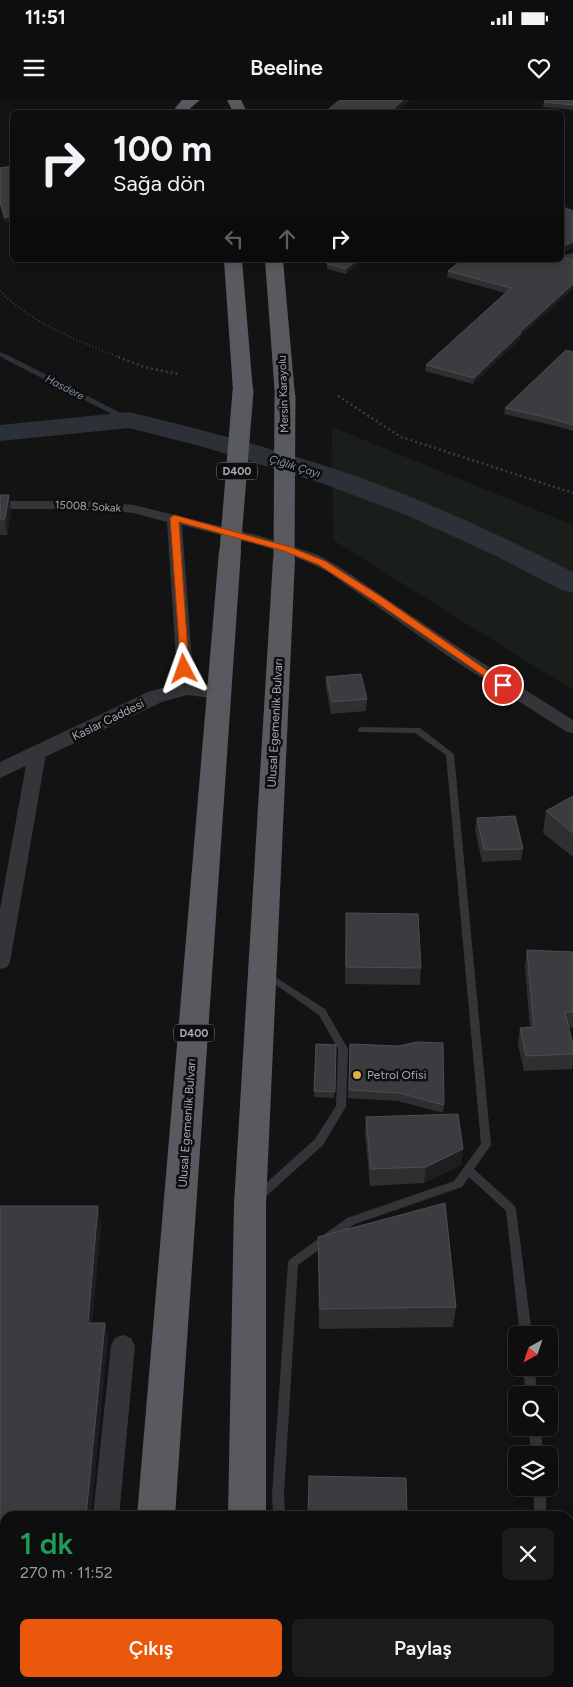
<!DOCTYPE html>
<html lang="tr">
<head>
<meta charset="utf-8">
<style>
  :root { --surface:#0e0e0f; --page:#1c1c1d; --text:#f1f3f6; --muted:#9b9c9e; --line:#2e2e2f; --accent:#ea580c }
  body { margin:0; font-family:Figtree,sans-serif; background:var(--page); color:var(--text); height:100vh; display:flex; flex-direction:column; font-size:19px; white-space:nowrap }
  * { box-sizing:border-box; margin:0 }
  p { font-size:16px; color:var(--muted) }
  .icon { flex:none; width:28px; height:28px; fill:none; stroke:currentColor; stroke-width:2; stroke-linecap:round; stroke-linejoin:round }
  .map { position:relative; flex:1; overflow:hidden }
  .drawer { position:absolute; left:0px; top:1411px; width:574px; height:176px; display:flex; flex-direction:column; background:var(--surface); border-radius:15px 15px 0 0; box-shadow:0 2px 8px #0003,0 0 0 1px var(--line) }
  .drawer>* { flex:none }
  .hud { position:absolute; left:10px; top:10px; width:554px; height:152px; border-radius:8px; box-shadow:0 2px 8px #0003,0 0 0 1px var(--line); background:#0e0e0f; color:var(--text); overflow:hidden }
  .needle { width:32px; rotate:220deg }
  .controls { position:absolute; left:508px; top:1226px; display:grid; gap:10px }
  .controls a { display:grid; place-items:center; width:50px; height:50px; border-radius:8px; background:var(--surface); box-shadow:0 2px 8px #0003,0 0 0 1px var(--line); font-size:25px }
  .pin { position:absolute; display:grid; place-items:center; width:42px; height:42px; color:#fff; margin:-21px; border:2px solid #fff; border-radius:50%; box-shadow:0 1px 5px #0007 }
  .me { position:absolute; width:55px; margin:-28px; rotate:356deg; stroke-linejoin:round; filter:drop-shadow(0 0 4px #0008) }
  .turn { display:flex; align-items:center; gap:18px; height:105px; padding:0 20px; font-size:22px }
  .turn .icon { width:65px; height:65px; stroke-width:2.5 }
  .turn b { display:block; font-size:35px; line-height:42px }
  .lanes { display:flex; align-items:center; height:48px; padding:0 20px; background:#0003; justify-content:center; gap:25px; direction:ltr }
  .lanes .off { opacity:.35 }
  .round { display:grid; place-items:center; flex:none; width:52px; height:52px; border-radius:8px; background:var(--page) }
  .summary { display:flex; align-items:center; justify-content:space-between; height:85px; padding:0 20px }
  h1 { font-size:30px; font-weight:600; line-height:38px; color:#1e9e55 }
  .cta { display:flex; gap:10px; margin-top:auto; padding:10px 20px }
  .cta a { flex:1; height:58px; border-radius:8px; background:var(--accent); color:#fff; font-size:20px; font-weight:600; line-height:58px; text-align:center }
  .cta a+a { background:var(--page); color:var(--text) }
  .status { display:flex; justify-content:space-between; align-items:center; height:35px; padding:0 25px; background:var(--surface); direction:ltr }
  .status svg { height:14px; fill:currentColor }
  header { display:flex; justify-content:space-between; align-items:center; height:65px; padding:0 20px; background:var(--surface); font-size:22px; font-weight:600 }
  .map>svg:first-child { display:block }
  .green { fill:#191e1a }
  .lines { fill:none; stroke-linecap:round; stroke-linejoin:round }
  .stream-far1 { stroke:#2b3136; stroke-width:4 }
  .stream { stroke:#2b3136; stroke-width:5 }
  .river { fill:#2b3136; fill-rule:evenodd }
  .path-far1 { stroke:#3a3c40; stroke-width:2; stroke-dasharray:1 2.5; stroke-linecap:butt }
  .path { stroke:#3a3c40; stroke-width:2.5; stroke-dasharray:2 3; stroke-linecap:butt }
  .service { fill:#343539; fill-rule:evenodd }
  .minor { fill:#343539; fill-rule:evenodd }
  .tertiary { fill:#343539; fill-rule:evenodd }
  .trunk { fill:#595a60; fill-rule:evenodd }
  .trunk-bridge { stroke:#595a60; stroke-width:21 }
  .wall { fill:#2f2f32 }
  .shaded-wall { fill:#1e1e20 }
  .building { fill:#3c3c40; stroke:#4c4d52 }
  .route { fill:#ea580c; stroke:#983908 }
  .poi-dot { fill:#deb041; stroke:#0e0e0f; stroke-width:2 }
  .labels { text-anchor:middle; stroke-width:5; stroke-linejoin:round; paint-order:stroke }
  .far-water-label { font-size:11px; font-style:italic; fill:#8095ab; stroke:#0e0e0f }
  .far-street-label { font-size:11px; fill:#a6a9b3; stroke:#0e0e0f }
  .shield { fill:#0e0e0f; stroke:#787a82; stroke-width:1 }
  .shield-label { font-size:11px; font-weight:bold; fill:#a6a9b3 }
  .street-label { font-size:12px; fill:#a6a9b3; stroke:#0e0e0f }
  .poi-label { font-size:12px; fill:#a6a9b3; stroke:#0e0e0f; text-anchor:start }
</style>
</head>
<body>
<div class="status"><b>11:51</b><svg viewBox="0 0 49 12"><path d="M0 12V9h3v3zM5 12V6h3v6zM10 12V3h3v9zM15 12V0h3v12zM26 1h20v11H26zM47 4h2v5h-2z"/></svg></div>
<header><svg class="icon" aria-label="menu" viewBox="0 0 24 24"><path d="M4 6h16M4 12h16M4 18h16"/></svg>Beeline<svg class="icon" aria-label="heart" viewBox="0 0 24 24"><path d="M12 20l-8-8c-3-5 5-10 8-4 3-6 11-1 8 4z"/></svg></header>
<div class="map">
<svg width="573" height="1587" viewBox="0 0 573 1587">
  <rect width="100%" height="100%" fill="#131314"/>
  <polygon class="green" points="332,327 573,425 573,590 333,440"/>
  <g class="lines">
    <polyline class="stream-far1" points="0,254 8,258"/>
    <polyline class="stream" points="6,257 129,320"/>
    <path class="river" d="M 129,312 C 200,329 271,348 341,371 C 421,398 498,434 573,472 L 573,493 L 562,490 L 494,455 L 406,415 L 321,383 L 200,346 L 129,328 L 0,341 L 0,325 Z"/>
    <path class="path-far1" d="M 0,191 C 29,222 82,243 121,258"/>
    <g class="path">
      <polyline points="118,257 144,267 178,274"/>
      <polyline points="338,296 401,337 573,393"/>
    </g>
    <g class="service">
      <polygon points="362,627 420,628 454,654 491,1045 474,1069 515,1106 516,1109 532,1235 520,1235 506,1111 469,1077 462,1087 355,1124 298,1165 284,1394 285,1416 273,1416 272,1394 288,1163 289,1160 347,1118 454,1081 481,1044 446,655 415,633 359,632 358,630 359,628"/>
      <polygon points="266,871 325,909 348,949 346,1007 344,1010 323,1045 262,1100 258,1101 254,1100 253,1097 254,1094 315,1039 336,1006 338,949 319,915 263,876 261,874 263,872"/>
      <polygon points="523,1268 534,1268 538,1295 526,1295"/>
      <polygon points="529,1328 541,1328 543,1355 531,1355"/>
      <rect x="534" y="1388" width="12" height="28"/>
      <rect x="276" y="1582" width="12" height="5"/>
    </g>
    <g class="minor">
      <polygon points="573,153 573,160 564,162 559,160 561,160 561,156"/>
      <path d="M 0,401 L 79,401 L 134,405 L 260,436 L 316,454 L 338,466 L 467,553 L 573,620 L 573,633 L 567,632 L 455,561 L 328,472 C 283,448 231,438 182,425 L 194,588 L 192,592 L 186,593 L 180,592 L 178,588 L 167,422 L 134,413 L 79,409 L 0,409 Z"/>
      <polygon points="37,648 43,650 46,654 10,862 7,867 0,869 0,809 28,654 31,650"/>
      <polygon points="123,1235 131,1238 135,1246 119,1416 93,1416 111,1246 115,1238"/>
      <rect x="0" y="1494" width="5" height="26"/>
      <rect x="569" y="1547" width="4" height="28"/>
      <rect x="75" y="1582" width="28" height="5"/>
    </g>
    <polygon class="tertiary" points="186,581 227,587 230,592 227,597 220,599 187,595 162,602 0,678 0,662 148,592"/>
    <g class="trunk">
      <polygon points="182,0 200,0 187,11 177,11 175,8"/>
      <polygon points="227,0 241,0 247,12 233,12"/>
      <polygon points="224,160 242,160 253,291 250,295 243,297 236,295 233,291"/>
      <polygon points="265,160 283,160 295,296 292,300 285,302 278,300 275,296"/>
      <polygon points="230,444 238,446 241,451 175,1416 137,1416 219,451 222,446"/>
      <polygon points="284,452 292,454 295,459 266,1104 266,1416 228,1416 234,1104 273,459 276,454"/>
      <rect x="124" y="1582" width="40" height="5"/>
      <polygon points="225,1582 265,1582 264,1587 224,1587"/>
    </g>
    <g class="trunk-bridge">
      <polyline points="230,451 243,291"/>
      <polyline points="284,459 285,296"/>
    </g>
  </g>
  <g class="wall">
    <polygon points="573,0 573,10 543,7 544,2"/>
    <polygon points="0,68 5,123 0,105"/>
    <polygon points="363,160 346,174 327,169 327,164"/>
    <polygon points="561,160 520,237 520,239 473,284 425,271 426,265 506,193 447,177 448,171"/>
    <polygon points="573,252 573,331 552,325 504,314 505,308"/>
    <polygon points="0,395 11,411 7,435 0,435"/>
    <polygon points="326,577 367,599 366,611 331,614 326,588"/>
    <polygon points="573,697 573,757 543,733 546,711"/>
    <polygon points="477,718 523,749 521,760 482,762 475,729"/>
    <polygon points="346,813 421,868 420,885 345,884"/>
    <polygon points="527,850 573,852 573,928 569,927 573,945 573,963 572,969 524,971 518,944 520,928 530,928 525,866"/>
    <polygon points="316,944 336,945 334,998 314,997"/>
    <polygon points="350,944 444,1005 443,1013 398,1001 348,998"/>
    <polygon points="366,1017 461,1065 424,1083 370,1086 365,1033"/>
    <polygon points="0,1106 101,1123 92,1223 105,1223 108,1240 5,1416 5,1471 0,1471"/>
    <polygon points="318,1137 456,1207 453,1227 319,1229 318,1157"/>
  </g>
  <g class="shaded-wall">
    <polygon points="403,0 410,0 396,12 390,12"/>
    <polygon points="12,115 12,121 5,123 5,118"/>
    <polygon points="573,142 573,148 561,153 561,147"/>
    <polygon points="357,160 363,160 346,174 346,169"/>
    <polygon points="573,184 573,189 520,237 520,239 473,284 474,278 519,233"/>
    <polygon points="9,395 11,411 7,435 5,419"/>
    <polygon points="463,1049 461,1065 424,1083 426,1067"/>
    <polygon points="98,1106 101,1123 91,1240 88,1223"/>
    <polygon points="105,1223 108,1240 91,1416 86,1416"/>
    <polygon points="38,1582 44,1582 43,1587 37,1587"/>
  </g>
  <g class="building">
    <polygon points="340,0 403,0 390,12 325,12"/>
    <polygon points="545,0 573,0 573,5 544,2"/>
    <polygon points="12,66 12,115 5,118 0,102 0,68"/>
    <polygon points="561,106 573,111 573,142 561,147"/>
    <polygon points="561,157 573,160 573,184 519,233 521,233 474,278 426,265 511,188 448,171 462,160 561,160"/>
    <polygon points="332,160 357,160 346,169 327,164"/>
    <polygon points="566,250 573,252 573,325 553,319 505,308"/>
    <polygon points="0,395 9,395 5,419 0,419"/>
    <polygon points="361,574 367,599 332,602 326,577"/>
    <polygon points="573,696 573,733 546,711"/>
    <polygon points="515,716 523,749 484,750 477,718"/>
    <polygon points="346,813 418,814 421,868 346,867"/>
    <polygon points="527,850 573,852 573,912 565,912 573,945 573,954 526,956 520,928 534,927"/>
    <polygon points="417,942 443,943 444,1005 399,993 349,990 350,944 399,946"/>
    <polygon points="316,944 336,945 335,992 314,991"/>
    <polygon points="458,1014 463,1049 426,1067 371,1069 366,1017"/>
    <polygon points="445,1103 456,1207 320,1209 318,1137"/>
    <polygon points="0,1106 98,1106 88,1223 105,1223 86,1416 5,1416 5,1457 0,1457"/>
    <polygon points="309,1376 406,1378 407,1416 308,1416"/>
    <polygon points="0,1548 5,1548 5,1582 38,1582 37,1587 0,1587"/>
  </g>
  <polygon class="route" points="174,415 290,447 325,461 383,498 508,585 507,587 500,587 376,502 319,465 284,451 179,422 189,569 188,571 181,571 170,418"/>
  <circle class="poi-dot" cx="357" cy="975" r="5"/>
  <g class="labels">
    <g class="far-water-label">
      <text transform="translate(65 287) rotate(27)" y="4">Hasdere</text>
      <text transform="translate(295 366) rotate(17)" y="4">Çığlık Çayı</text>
    </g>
    <g class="far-street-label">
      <text transform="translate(283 294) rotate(-92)" y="4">Mersin Karayolu</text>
      <text transform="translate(88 406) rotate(3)" y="4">15008. Sokak</text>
    </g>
    <g class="shield">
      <rect x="217" y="362.5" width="40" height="17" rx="4"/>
      <rect x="174" y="924.5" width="40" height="17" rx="4"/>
    </g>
    <g class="shield-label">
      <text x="237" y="375">D400</text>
      <text x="194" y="937">D400</text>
    </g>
    <g class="street-label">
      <text transform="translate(108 620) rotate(-26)" y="4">Kaslar Caddesi</text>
      <text transform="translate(275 623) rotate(-87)" y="4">Ulusal Egemenlik Bulvarı</text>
      <text transform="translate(187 1023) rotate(-86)" y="4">Ulusal Egemenlik Bulvarı</text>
    </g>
    <g class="poi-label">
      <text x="367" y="979">Petrol Ofisi</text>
    </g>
  </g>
</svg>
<div class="controls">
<a><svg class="needle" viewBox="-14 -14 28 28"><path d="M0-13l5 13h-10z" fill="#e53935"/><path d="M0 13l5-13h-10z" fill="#9b9c9e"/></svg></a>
<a><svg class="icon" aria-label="search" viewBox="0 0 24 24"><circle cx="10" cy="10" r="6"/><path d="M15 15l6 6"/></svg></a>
<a><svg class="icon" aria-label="layers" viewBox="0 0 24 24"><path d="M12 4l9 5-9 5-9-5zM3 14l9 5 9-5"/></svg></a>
</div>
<div class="pin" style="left:503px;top:585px;background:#d93025"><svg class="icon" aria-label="arrive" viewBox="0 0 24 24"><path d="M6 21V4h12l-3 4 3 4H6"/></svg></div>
<svg class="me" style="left:184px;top:569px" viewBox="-20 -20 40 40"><path d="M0-17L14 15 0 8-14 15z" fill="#ea580c" stroke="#fff" stroke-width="4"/></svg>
<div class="hud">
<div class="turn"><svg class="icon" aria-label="right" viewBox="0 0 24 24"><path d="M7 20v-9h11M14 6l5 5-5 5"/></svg><div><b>100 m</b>Sağa dön</div></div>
<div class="lanes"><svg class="icon off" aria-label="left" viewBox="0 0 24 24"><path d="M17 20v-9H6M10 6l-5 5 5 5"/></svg><svg class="icon off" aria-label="ahead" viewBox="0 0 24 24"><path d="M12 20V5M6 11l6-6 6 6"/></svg><svg class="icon" aria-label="right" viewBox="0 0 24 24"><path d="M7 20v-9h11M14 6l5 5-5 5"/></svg></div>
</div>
<section class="drawer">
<div class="summary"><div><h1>1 dk</h1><p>270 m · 11:52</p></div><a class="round"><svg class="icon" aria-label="close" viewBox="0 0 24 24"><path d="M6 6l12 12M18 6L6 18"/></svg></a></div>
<div class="cta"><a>Çıkış</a><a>Paylaş</a></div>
</section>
</div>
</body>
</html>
